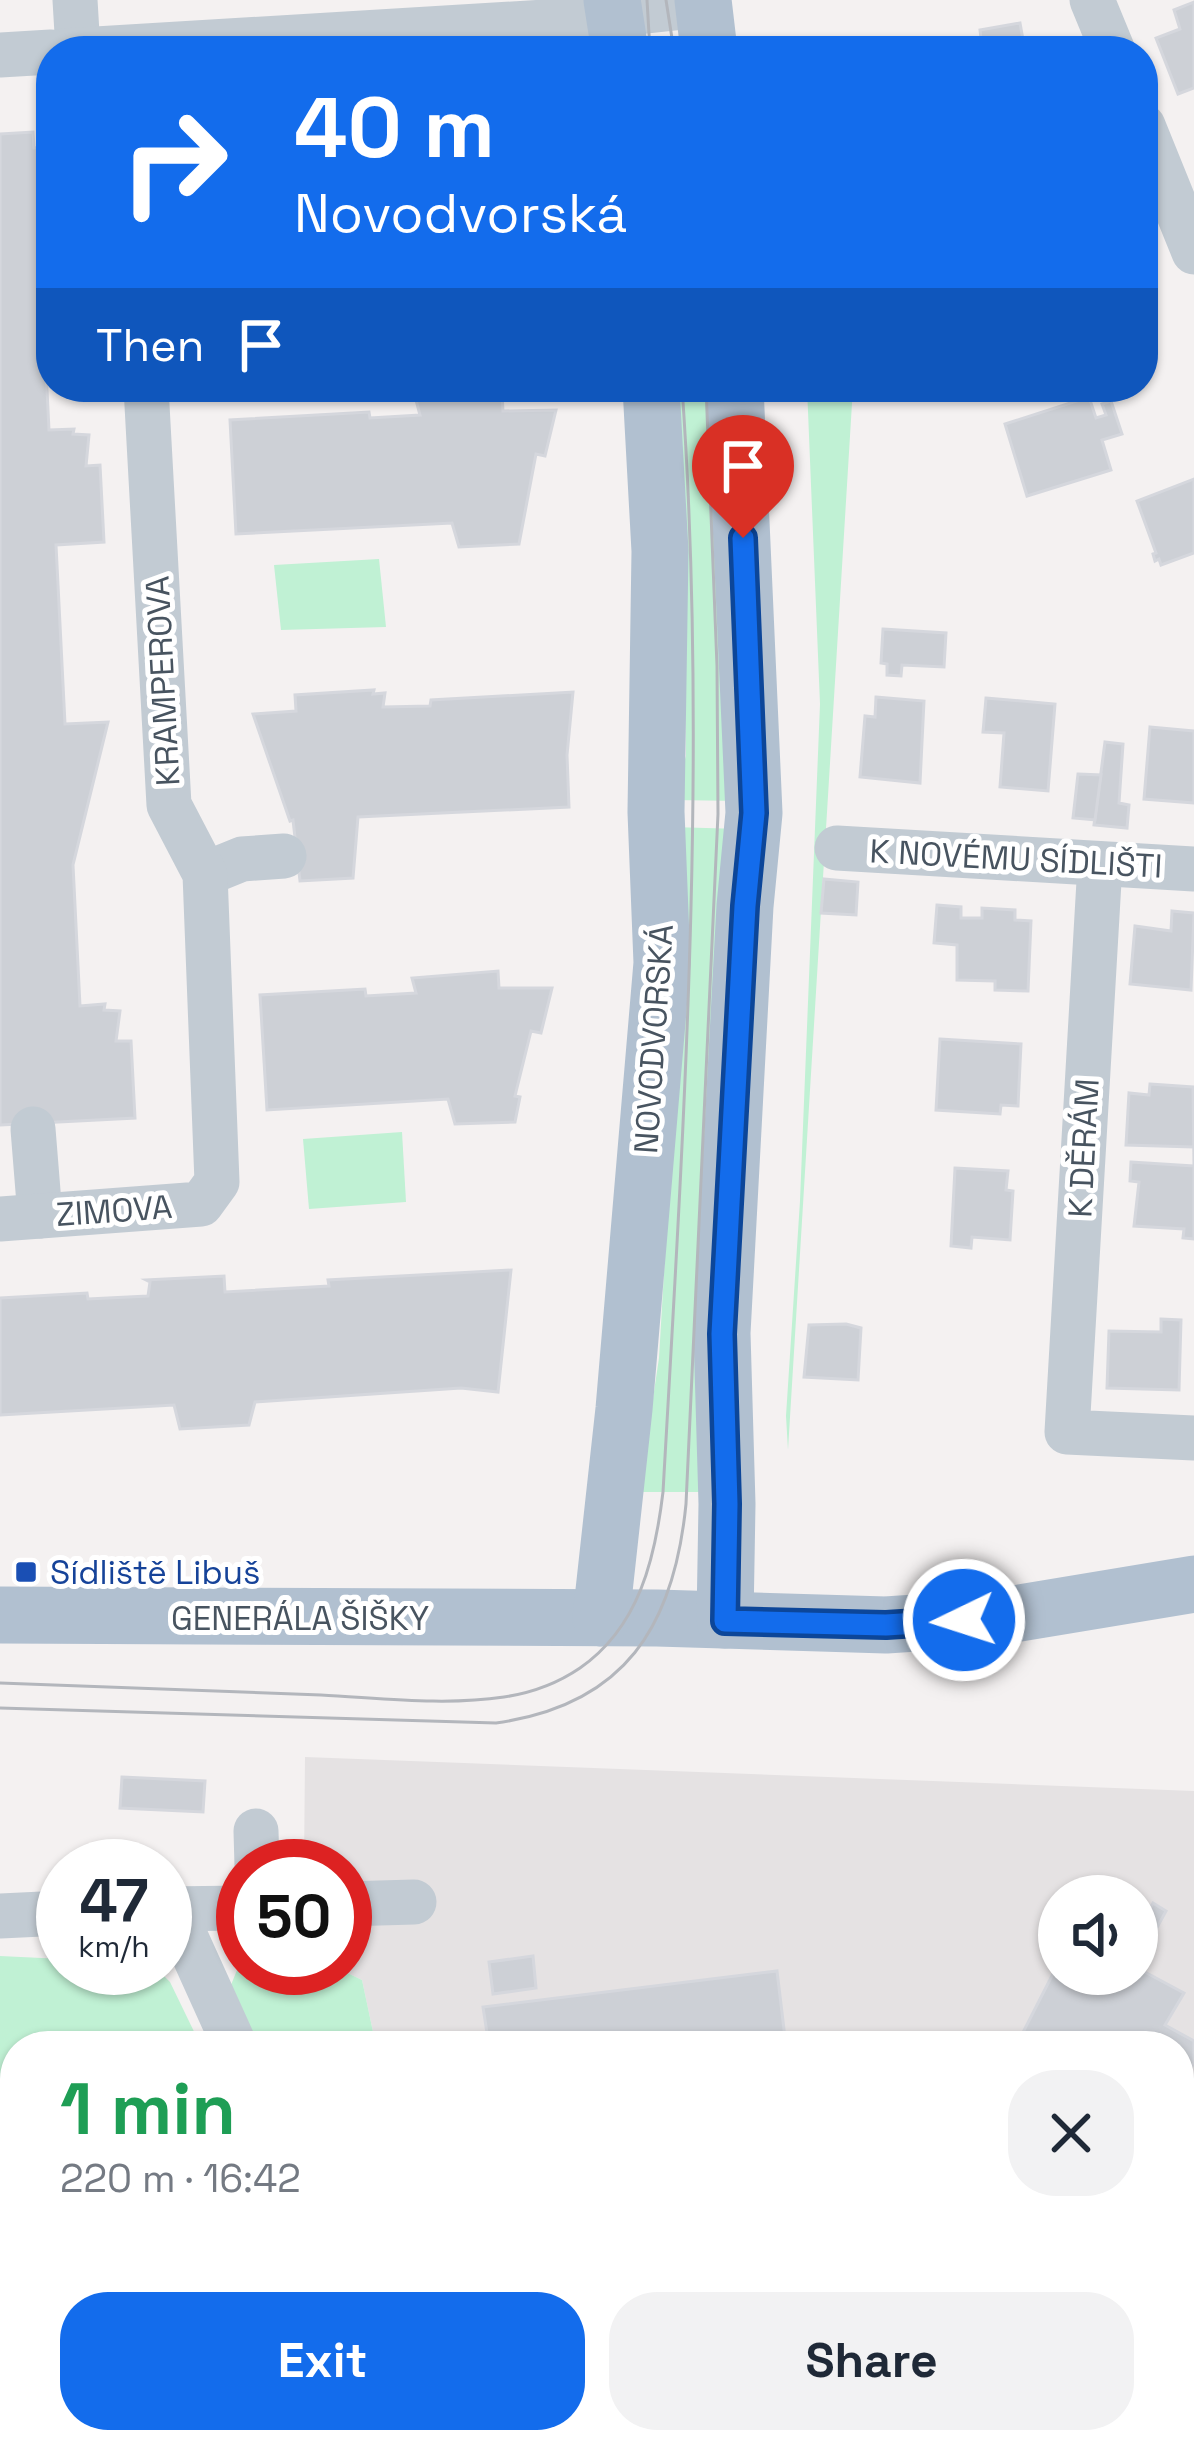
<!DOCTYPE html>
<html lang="en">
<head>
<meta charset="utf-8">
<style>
  :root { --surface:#fff; --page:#f2f2f3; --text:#1f2937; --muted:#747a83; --accent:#136cec }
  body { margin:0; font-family:"Space Grotesk",sans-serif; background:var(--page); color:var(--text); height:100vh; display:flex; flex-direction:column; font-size:45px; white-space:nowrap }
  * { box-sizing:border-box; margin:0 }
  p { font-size:39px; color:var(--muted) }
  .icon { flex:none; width:66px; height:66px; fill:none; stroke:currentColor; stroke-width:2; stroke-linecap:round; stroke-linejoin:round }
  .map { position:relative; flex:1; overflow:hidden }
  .side { position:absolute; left:0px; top:2031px; width:1194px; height:423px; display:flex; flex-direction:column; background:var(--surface); border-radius:48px 48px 0 0; box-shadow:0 3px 9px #0004 }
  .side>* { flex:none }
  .hud { position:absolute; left:36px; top:36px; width:1122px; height:366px; border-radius:48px; box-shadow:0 3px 9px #0004; background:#136cec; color:#fff; overflow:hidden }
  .controls { position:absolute; left:1038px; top:1875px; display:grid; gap:24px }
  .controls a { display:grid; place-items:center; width:120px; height:120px; border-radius:50%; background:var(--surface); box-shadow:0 3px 9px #0004; font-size:60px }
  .speed { position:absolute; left:36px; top:1839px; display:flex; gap:24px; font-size:60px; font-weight:700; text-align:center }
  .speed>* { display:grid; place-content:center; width:156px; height:156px; border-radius:50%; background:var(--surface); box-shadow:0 3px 9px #0004; line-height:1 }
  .speed small { font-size:30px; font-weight:400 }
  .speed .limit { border:18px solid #d22; background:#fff; color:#111 }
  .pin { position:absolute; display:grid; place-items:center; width:102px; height:102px; color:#fff; margin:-123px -51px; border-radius:50% 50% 50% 0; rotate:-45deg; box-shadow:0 0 12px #0007 }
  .pin .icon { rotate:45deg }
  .me { position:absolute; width:132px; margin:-66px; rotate:266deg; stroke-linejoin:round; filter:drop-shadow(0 0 9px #0008) }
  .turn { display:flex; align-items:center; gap:42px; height:252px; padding:0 60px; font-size:54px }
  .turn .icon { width:156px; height:156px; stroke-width:2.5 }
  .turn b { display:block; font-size:84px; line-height:102px }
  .then { display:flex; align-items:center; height:114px; padding:0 60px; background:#0003; gap:24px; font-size:45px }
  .round { display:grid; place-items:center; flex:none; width:126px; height:126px; border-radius:48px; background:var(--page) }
  .summary { display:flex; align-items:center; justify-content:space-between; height:204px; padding:0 60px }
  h1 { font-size:72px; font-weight:700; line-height:90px; color:#1e9e55 }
  .action { display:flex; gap:24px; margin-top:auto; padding:24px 60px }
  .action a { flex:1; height:138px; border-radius:48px; background:var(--accent); color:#fff; font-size:48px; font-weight:700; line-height:138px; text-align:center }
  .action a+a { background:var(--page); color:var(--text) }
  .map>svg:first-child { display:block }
  .education { fill:#e5e2e3; fill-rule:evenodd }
  .green { fill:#c0f1d4 }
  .building { fill:#cdd0d6; stroke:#d5d7dd; stroke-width:3 }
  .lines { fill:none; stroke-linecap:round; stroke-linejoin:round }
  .minor { stroke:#c2cbd3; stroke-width:45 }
  .major { stroke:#b1c0d0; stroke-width:57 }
  .tram { stroke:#b3b6bc; stroke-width:3 }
  .route-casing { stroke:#0c4699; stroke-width:30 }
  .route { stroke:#136cec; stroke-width:21 }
  .transit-dot { fill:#1a4fb4; stroke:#fff; stroke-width:4.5 }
  .labels { text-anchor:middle; stroke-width:10; stroke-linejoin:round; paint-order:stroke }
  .street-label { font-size:33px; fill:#485460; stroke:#fff }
  .transit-label { font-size:33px; fill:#164399; stroke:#fff; text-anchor:start }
</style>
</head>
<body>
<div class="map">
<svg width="1194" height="2452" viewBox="0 0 1194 2452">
  <rect width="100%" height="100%" fill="#f4f1f1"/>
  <g class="education">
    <path d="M 305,1757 L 1194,1791 L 1194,2175 L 1179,2202 L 1179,2046 L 376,2046 L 362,1980 L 337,1968 L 345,1968 L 345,1866 L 304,1866 ZM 1059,1896 L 1137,1896 L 1137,1974 L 1059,1974 Z"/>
    <polygon points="571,2439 1037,2439 1028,2452 580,2452"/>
  </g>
  <g class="green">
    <polygon points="672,387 714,387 741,801 672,800 686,756 683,573"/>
    <polygon points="807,387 853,387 788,1450 786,1416 800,1201 820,704"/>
    <polygon points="379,559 386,627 281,630 274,565"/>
    <polygon points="671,827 741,829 710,1492 639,1492 659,1358 676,1067"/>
    <polygon points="402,1132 406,1202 309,1209 303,1139"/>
    <polygon points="243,1955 243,1968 337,1968 362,1980 376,2046 260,2046 229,1990"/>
    <polygon points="0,1956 63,1959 63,1968 156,1968 170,1982 201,2046 15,2046 15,2439 220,2439 219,2452 0,2452"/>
    <polygon points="1194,2175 1194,2452 1028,2452 1037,2439 1179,2439 1179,2202"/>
    <polygon points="268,2439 571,2439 580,2452 267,2452"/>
  </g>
  <g class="building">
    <polygon points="1194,2 1194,88 1178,94 1156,38 1180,29 1174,10"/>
    <polygon points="1020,23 1025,51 912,51 981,38 980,30"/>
    <polygon points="33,132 34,148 51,147 51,256 42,289 49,430 74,429 73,434 89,435 86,466 100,465 104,542 56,545 65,724 108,722 73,865 80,1006 105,1004 104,1010 120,1011 116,1041 131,1041 135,1118 0,1125 0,134"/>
    <polygon points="502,394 503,411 556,410 545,456 536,454 519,544 459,547 452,523 236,534 230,420 369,412 370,418 420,415 416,400 424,398"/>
    <polygon points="1089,397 1096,418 1106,415 1102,404 1111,401 1122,434 1102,440 1111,470 1027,496 1005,424"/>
    <polygon points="1194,479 1194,553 1161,565 1159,559 1155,561 1153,554 1156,553 1137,501"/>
    <polygon points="883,629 946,633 944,667 902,665 901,676 887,675 887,664 881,663"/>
    <polygon points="374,690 373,694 385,693 383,707 430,706 431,700 573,692 567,755 569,807 358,817 353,878 300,881 293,820 290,821 253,714 296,711 295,695"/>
    <polygon points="876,697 924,701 920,783 860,777 865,716 875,717"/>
    <polygon points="986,698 1055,704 1048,791 1000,787 1004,733 983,732"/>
    <polygon points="1150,727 1194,731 1194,803 1144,799"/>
    <polygon points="1105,742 1123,744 1119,803 1129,805 1127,828 1094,825"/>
    <polygon points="1078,774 1101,775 1095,820 1073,818"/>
    <polygon points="824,879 858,882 856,915 821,913"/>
    <polygon points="937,905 961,907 961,918 982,918 982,908 1015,910 1015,920 1031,921 1028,991 995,990 995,981 957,980 957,945 934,943"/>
    <polygon points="1172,911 1194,913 1191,990 1130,984 1135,926 1171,931"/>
    <polygon points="498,971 499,988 552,988 541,1033 531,1031 515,1096 520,1097 515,1122 455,1124 448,1099 267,1110 260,995 365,989 366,996 416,993 412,978"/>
    <polygon points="940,1039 1021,1044 1018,1106 1001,1105 1000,1114 936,1110"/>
    <polygon points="1150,1084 1193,1087 1194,1166 1194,1147 1126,1145 1129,1093 1149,1095"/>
    <polygon points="1131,1162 1194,1166 1194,1239 1183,1238 1184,1229 1134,1226 1139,1182 1130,1181"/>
    <polygon points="955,1168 1008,1171 1006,1190 1013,1191 1010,1240 972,1237 971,1248 951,1246"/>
    <polygon points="511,1270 498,1392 461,1388 255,1402 249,1425 180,1429 174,1405 0,1415 0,1298 87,1293 88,1299 148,1296 150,1282 146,1280 224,1276 225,1292 329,1286 328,1280"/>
    <polygon points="1161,1319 1181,1320 1179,1390 1107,1388 1109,1331 1161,1332"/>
    <polygon points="846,1324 861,1328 858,1380 804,1377 809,1325"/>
    <polygon points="122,1777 205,1781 203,1812 120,1808"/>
    <polygon points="1153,1903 1166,1911 1142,1955 1150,1959 1143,1971 1184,1993 1165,2025 1194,2041 1194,2063 1179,2090 1179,2046 1016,2046 1059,1962 1059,1974 1137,1974 1137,1932"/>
    <polygon points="533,1956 536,1988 493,1994 489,1962"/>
    <polygon points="777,1971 786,2046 489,2046 483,2007"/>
    <polygon points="848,2439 943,2439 962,2449 960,2452 841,2452"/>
  </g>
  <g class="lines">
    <g class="minor">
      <polyline points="75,0 78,50"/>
      <polyline points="1092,0 1113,51"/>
      <polyline points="63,51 545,22 703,5"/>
      <polyline points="0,55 51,52"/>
      <polyline points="1143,126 1194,252"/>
      <polyline points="837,848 1194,869"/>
      <polyline points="1100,864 1067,1432 1194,1438"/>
      <polyline points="205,874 242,859 284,856"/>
      <polyline points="33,1129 40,1216"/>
      <polyline points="0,1219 201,1204 217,1182 205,874 169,805 146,387"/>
      <polyline points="256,1831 257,1866"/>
      <polyline points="345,1904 414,1902"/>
      <polyline points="165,1909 243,1908"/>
      <polyline points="173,1909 235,2046"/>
      <polyline points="0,1916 63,1913"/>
      <polyline points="241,2452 243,2439"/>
    </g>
    <g class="major">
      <polyline points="612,0 620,51"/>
      <polyline points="703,0 709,51"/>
      <polyline points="0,1615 657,1618 886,1625 990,1618 1194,1584"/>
      <polyline points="601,1618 624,1409 662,963 656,812 660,551 651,387"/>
      <polyline points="725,1620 727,1504 722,1333 745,906 754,813 735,387"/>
    </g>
    <g class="tram">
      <polyline points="647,0 650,51"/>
      <polyline points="666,0 674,51"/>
      <path d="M 0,1683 C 107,1687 214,1691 321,1695 C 381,1698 444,1706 504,1697 C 531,1693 558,1683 580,1668 C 639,1627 655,1559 663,1492 C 684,1124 708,755 682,387"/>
      <path d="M 0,1708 L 496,1723 C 625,1705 674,1626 686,1504 L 718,814 L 717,666 L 706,387"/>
    </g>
  </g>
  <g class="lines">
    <defs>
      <polyline id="route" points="743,538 754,813 745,906 722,1334 727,1504 725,1621 886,1625 964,1620"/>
    </defs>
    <use href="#route" class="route-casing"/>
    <use href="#route" class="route"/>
  </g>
  <rect class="transit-dot" x="14" y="1560" width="24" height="24" rx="6"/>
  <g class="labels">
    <g class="street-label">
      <text transform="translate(162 681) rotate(-93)" y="12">KRAMPEROVA</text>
      <text transform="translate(1016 858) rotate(3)" y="12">K NOVÉMU SÍDLIŠTI</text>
      <text transform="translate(653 1039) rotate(-86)" y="12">NOVODVORSKÁ</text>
      <text transform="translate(1083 1148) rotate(-87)" y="12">K DĚRÁM</text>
      <text transform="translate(114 1210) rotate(-4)" y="12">ZIMOVA</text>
      <text x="300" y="1630">GENERÁLA ŠIŠKY</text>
    </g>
    <g class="transit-label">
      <text x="50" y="1584">Sídliště Libuš</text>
    </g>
  </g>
</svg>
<div class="controls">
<a><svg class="icon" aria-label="sound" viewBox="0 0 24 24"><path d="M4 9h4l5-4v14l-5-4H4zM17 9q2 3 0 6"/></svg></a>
</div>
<div class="speed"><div>47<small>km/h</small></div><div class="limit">50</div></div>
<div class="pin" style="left:743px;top:538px;background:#d93025"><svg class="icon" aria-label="arrive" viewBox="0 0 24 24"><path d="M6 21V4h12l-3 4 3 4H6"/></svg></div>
<svg class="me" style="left:964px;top:1620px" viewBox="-20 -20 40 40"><circle r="17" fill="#136cec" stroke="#fff" stroke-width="3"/><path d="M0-11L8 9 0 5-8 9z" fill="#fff"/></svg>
<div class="hud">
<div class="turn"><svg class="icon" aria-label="right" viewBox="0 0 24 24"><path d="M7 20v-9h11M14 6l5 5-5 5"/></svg><div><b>40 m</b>Novodvorská</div></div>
<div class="then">Then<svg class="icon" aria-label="arrive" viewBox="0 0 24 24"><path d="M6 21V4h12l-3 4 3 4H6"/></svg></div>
</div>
<section class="side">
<div class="summary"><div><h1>1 min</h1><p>220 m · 16:42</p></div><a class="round"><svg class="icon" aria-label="close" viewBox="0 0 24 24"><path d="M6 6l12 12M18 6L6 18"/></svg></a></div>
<div class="action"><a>Exit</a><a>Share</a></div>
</section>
</div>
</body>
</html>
